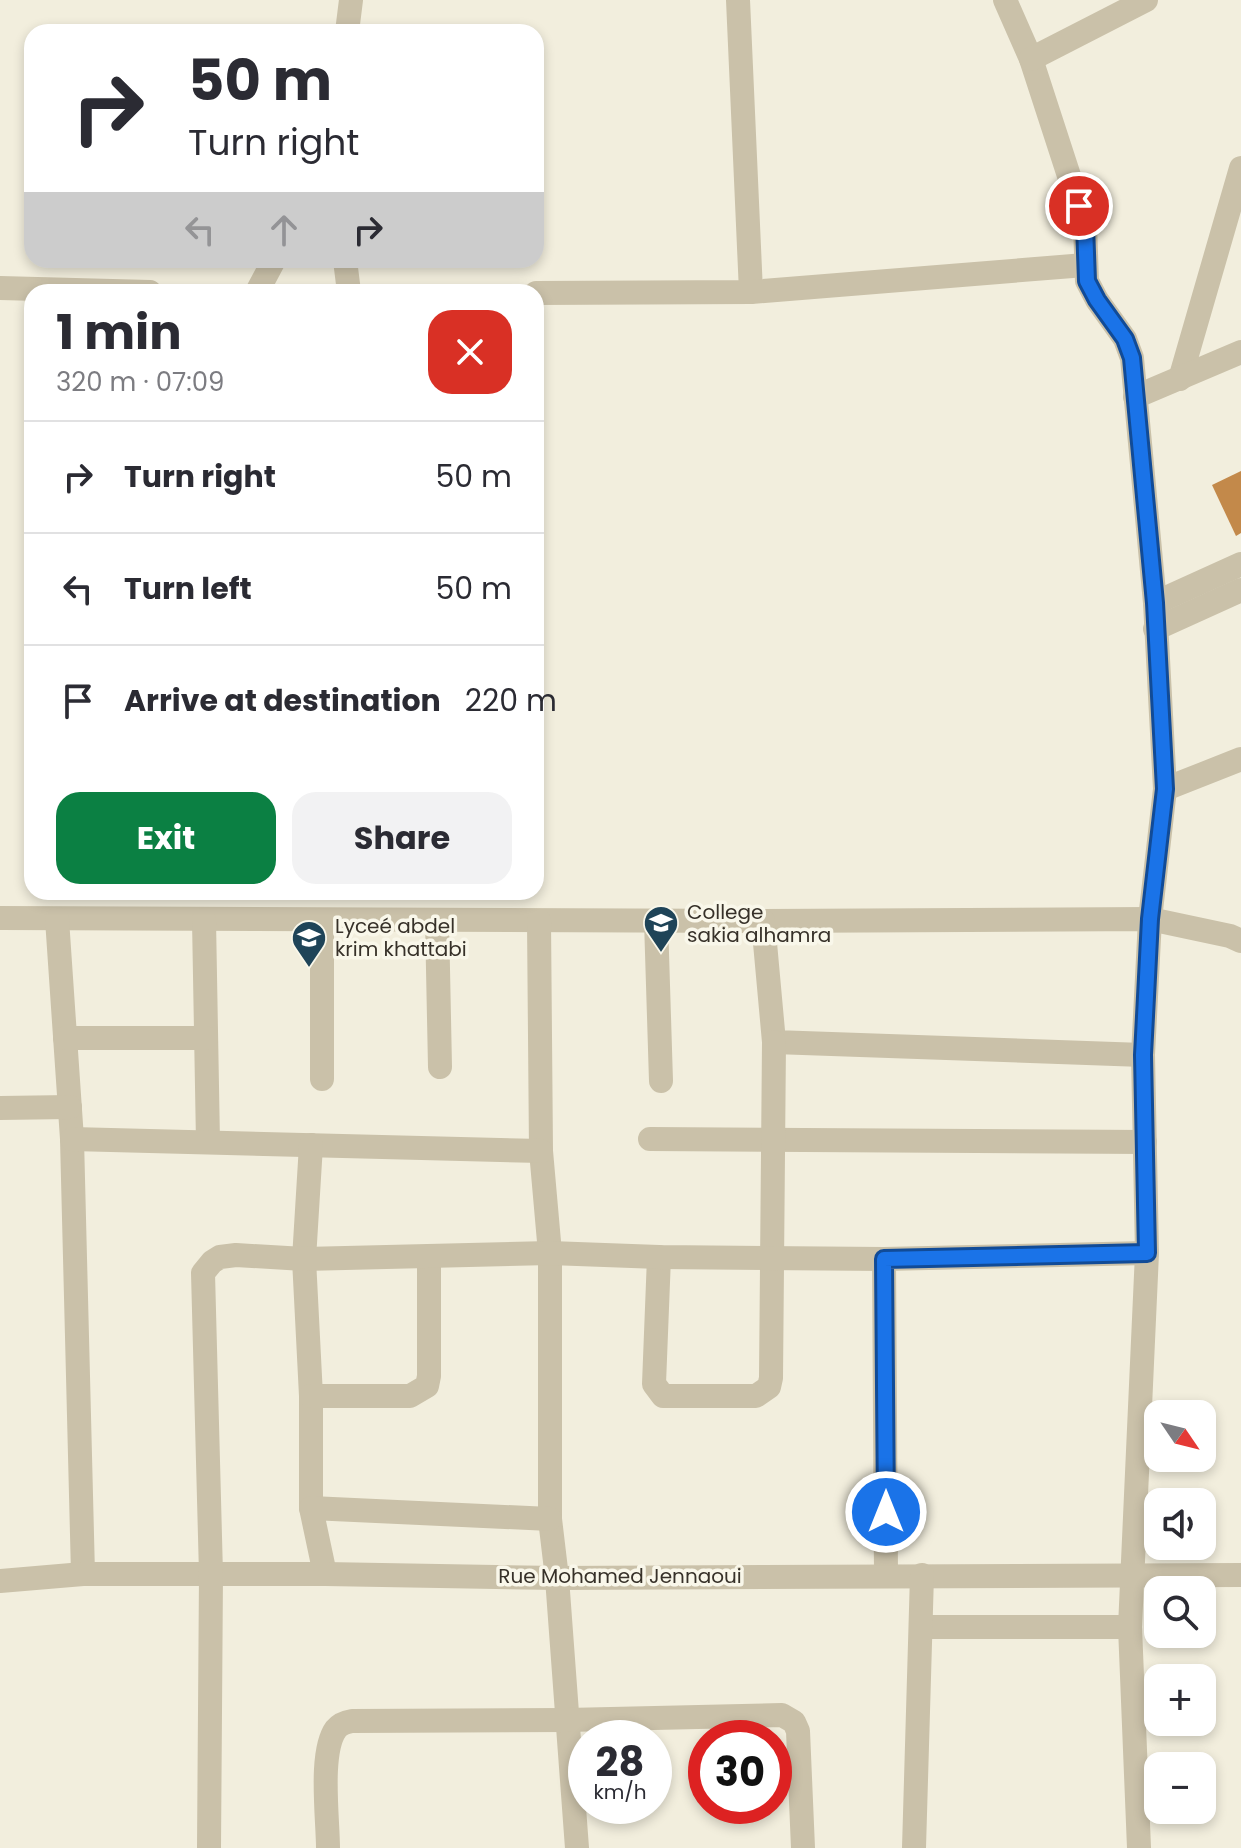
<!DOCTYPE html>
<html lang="en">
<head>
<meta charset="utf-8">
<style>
  :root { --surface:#fff; --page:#f2f2f3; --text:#2b2b33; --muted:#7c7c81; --line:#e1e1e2; --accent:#0b8043 }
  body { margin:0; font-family:Poppins,sans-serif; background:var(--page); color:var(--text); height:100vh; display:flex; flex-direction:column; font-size:30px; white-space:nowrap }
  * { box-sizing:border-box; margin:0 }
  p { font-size:26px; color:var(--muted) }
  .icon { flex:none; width:44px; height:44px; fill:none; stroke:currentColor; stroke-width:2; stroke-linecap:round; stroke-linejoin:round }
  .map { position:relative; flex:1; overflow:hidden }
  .drawer { position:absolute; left:24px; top:284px; width:520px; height:616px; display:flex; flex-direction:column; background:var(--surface); border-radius:24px; box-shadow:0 4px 12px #0003 }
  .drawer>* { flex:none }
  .guide { position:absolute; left:24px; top:24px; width:520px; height:244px; border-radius:24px; box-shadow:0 4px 12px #0003; background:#fff; color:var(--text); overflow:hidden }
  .needle { width:52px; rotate:125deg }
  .fabs { position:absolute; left:1144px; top:1400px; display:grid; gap:16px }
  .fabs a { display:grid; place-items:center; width:72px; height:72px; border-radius:16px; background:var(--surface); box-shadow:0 4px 12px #0003; font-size:40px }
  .speed { position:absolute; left:568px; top:1720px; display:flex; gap:16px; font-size:40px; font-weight:700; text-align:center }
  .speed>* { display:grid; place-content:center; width:104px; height:104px; border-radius:50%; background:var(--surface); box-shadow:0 4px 12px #0003; line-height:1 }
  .speed small { font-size:20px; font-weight:400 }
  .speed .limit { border:12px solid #d22; background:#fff; color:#111 }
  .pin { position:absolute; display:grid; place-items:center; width:68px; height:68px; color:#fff; margin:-34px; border:4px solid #fff; border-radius:50%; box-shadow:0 2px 8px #0007 }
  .me { position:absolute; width:88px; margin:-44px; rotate:0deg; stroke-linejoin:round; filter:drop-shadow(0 0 6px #0008) }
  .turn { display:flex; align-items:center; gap:28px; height:168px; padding:0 32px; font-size:36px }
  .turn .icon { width:104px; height:104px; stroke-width:2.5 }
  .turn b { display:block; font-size:56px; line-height:68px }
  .lanes { display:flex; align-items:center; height:76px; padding:0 32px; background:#0003; justify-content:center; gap:40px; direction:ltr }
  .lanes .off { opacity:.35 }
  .round { display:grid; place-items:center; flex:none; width:84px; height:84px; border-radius:24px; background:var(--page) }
  .summary { display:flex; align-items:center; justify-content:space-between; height:136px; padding:0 32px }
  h1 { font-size:48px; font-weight:700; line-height:60px }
  .action { display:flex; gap:16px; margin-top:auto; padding:16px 32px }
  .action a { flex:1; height:92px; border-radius:24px; background:var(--accent); color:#fff; font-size:32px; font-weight:700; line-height:92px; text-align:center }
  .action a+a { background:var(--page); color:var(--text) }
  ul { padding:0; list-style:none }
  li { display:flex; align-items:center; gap:24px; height:112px; padding:0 32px; border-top:2px solid var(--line) }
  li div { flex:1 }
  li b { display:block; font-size:30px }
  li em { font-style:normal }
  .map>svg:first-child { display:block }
  .building { fill:#c3894a }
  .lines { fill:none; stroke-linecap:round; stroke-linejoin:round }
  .minor { stroke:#cac1a9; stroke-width:24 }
  .route-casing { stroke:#114b97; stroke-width:20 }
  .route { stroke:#1a73e8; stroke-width:14 }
  .labels { text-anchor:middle; stroke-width:7; stroke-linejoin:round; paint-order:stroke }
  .poi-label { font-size:20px; fill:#373129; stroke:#f9f7ea; text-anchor:start }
  .street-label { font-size:20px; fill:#373129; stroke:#f9f7ea }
</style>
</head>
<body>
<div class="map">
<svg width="1241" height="1848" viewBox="0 0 1241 1848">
  <rect width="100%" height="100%" fill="#f2eedd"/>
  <polygon class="building" points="1241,471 1241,533 1236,536 1212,485"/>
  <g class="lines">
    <g class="minor">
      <polyline points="738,0 751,292"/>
      <polyline points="1005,0 1031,59 1085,225 1087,281 1097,300 1125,339 1132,358 1155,603 1165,789 1150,919 1143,1055 1147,1253 1130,1627 1139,1848"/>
      <polyline points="347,32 351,0"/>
      <polyline points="1031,59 1146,0"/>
      <polyline points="345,260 349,292"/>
      <polyline points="0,288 150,292"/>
      <polyline points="257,292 274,260"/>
      <polyline points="536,293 751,292 1085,265"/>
      <polyline points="1180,379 1241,168"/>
      <polyline points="1135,397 1241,352"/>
      <polyline points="1155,603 1241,564"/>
      <polyline points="1155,629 1241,590"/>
      <polyline points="1165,789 1241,759"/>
      <polyline points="0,918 763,921 1150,919 1230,936 1241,941"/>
      <polyline points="57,919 72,1139 83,1574"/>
      <polyline points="204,920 208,1142"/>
      <polyline points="322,920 322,1079"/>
      <polyline points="437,920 440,1067"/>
      <polyline points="539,921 541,1151 550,1253 550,1519 557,1578 577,1848"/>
      <polyline points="656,921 661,1081"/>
      <polyline points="763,921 774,1042 1143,1055"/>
      <polyline points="65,1038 206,1038"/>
      <polyline points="0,1108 70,1107"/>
      <polyline points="72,1139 541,1151"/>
      <polyline points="650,1139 1145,1142"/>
      <polyline points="311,1145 304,1259 311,1396 311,1508"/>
      <polyline points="659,1257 654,1384 663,1396 756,1396 769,1387 771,1378 774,1042"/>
      <polyline points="884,1259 886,1575"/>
      <polyline points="311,1396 410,1396 427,1386 429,1376 429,1256"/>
      <polyline points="325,1574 311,1508 550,1519"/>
      <polyline points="0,1581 83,1574 325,1574 557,1578 1241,1575"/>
      <polyline points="921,1627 1130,1627"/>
      <polyline points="209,1848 211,1574 203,1273 212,1262 220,1257 236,1255 304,1259 550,1253 659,1257 884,1259 1147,1253"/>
      <path d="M 328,1848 C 328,1819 319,1752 336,1729 C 340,1724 346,1722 352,1721 L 567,1720 L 782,1715 L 794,1722 L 798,1731 L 803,1848"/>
      <polyline points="914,1848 922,1575"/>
    </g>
  </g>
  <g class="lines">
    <defs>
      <polyline id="route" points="886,1512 884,1259 1147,1253 1143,1055 1150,919 1165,789 1155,603 1132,358 1125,339 1097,300 1087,281 1085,225 1079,206"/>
    </defs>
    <use href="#route" class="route-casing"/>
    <use href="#route" class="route"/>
  </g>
  <defs>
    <symbol id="school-pin" viewBox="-11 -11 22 30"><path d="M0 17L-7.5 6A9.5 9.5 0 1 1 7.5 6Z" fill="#1f4458" stroke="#f9f7ea"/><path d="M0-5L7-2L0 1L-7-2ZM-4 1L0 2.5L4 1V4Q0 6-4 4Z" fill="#fff"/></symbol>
  </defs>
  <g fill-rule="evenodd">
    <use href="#school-pin" x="641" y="903" width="40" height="54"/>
    <use href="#school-pin" x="289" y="918" width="40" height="54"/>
  </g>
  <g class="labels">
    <g class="poi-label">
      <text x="687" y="919">College<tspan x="687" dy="23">sakia alhamra</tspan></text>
      <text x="335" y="933">Lyceé abdel<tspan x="335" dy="23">krim khattabi</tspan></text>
    </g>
    <g class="street-label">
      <text x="620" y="1583">Rue Mohamed Jennaoui</text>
    </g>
  </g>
</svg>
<div class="fabs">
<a><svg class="needle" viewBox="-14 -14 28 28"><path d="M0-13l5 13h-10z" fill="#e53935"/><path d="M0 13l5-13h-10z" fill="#7c7c81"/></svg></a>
<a><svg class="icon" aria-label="sound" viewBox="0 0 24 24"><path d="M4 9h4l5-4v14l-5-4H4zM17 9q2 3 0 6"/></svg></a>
<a><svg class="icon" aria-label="search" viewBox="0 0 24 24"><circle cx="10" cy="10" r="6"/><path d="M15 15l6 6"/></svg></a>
<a>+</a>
<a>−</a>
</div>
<div class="speed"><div>28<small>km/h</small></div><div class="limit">30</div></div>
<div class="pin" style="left:1079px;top:206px;background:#d93025"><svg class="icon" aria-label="arrive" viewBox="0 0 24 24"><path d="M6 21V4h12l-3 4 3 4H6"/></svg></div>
<svg class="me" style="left:886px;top:1512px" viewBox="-20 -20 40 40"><circle r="17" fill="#1a73e8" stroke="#fff" stroke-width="3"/><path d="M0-11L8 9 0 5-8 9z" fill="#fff"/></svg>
<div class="guide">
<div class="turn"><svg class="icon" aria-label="right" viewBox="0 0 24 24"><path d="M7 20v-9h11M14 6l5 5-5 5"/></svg><div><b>50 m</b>Turn right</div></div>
<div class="lanes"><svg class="icon off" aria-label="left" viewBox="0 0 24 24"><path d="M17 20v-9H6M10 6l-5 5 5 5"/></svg><svg class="icon off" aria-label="ahead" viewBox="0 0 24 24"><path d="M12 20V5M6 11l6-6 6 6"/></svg><svg class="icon" aria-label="right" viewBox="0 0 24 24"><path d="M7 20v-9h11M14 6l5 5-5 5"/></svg></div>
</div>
<section class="drawer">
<div class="summary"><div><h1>1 min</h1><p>320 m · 07:09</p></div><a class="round" style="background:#d93025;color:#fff"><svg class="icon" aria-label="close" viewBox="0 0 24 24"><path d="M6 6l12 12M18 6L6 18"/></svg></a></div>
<ul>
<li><svg class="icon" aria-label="right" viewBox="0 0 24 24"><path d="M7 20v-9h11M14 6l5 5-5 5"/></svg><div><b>Turn right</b></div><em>50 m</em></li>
<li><svg class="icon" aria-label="left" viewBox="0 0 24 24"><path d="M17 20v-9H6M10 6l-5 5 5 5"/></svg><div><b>Turn left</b></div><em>50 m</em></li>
<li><svg class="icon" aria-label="arrive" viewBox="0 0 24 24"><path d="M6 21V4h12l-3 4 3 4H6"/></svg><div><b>Arrive at destination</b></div><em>220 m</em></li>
</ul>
<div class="action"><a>Exit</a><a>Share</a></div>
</section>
</div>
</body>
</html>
